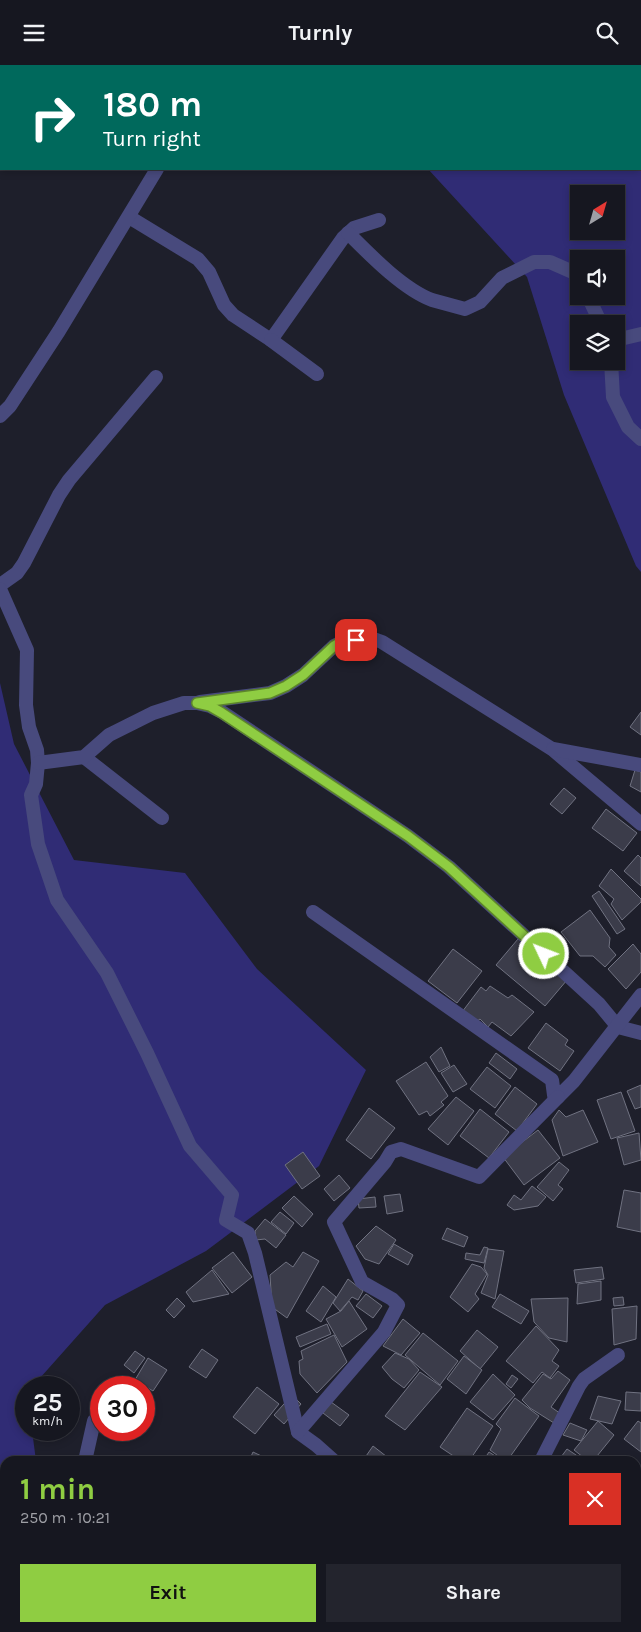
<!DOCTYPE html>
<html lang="en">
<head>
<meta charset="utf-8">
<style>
  :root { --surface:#161720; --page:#23242d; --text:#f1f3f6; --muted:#9e9fa5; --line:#35363e; --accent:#8fcd42 }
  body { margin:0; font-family:Karla,sans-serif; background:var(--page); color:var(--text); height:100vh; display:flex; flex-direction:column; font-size:19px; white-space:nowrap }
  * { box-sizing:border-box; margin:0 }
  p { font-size:16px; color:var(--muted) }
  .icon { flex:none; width:28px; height:28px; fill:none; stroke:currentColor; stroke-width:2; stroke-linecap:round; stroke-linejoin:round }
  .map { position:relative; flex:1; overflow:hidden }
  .drawer { position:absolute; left:0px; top:1391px; width:641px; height:176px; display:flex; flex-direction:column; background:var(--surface); border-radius:15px 15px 0 0; box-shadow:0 2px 8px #0003,0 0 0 1px var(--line) }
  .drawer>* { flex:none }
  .guide { position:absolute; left:0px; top:0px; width:641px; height:105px; box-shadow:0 2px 8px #0003,0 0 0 1px var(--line); background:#00695c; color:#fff; overflow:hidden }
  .needle { width:32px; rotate:37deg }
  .tools { position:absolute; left:570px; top:120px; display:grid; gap:10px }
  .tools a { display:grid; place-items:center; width:55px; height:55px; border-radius:0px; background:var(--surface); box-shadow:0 2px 8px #0003,0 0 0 1px var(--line); font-size:25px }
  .speed { position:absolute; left:15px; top:1311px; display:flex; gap:10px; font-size:25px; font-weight:700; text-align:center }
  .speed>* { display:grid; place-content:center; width:65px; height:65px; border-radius:50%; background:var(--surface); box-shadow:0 2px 8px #0003,0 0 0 1px var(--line); line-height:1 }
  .speed small { font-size:12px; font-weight:400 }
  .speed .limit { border:8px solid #d22; background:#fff; color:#111 }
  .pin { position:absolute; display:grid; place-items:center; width:42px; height:42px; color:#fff; margin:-21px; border-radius:10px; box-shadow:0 2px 8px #0006 }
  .me { position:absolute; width:55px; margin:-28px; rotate:313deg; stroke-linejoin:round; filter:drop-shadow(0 0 4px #0008) }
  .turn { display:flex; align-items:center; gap:18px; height:105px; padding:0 20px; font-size:22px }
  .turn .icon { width:65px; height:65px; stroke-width:2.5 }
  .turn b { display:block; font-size:35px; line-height:42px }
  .round { display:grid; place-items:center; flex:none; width:52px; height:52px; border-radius:0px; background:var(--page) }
  .overview { display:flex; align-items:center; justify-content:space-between; height:85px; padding:0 20px }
  h1 { font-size:30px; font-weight:700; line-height:38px; color:var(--accent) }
  .cta { display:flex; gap:10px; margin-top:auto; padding:10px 20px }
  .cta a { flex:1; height:58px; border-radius:0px; background:var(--accent); color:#111; font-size:20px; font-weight:700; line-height:58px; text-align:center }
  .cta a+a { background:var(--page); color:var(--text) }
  header { display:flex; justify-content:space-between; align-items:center; height:65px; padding:0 20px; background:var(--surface); font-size:22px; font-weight:700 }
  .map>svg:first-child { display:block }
  .green { fill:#302c75; fill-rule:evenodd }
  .building { fill:#3b3c4a; stroke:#707281 }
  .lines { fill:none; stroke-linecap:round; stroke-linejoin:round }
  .street { stroke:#484a7d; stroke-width:14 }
  .route-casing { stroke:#5d852b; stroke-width:12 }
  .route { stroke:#8fcd42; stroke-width:9 }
</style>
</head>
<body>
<header><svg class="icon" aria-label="menu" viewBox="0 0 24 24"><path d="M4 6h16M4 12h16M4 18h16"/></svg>Turnly<svg class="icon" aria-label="search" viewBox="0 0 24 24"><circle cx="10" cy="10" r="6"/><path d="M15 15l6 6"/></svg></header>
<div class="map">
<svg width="641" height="1567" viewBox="0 0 641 1567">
  <rect width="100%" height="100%" fill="#1e1f2b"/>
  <g class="green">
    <path d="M 317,0 L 641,0 L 641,507 L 636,501 L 564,330 L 527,212 L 428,104 L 640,104 L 640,1 ZM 579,129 L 616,129 L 616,166 L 579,166 ZM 579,194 L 616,194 L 616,231 L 579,231 ZM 579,259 L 616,259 L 616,296 L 579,296 Z"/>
    <polygon points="0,618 14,679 74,795 185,808 257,904 366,1005 319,1101 206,1186 105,1240 32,1322 26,1322 26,1365 32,1365 36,1396 5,1396 5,1562 120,1563 118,1567 0,1567"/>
  </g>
  <g class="building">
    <polygon points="641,647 641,670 630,662"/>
    <polygon points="635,705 641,707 641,727 630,721"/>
    <polygon points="564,723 576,733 562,749 550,739"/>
    <polygon points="606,744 637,768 623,786 592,763"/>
    <polygon points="638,790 641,793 641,821 624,806"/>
    <polygon points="611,804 641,834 641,837 622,855 611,839 614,834 599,821"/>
    <polygon points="599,826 625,864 617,869 592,831"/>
    <polygon points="590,845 610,873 609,882 616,890 605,902 593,891 580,891 561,867"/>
    <polygon points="518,874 567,915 545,941 496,900"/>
    <polygon points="633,879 641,889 641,907 626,924 608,904"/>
    <polygon points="453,884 482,906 457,938 428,916"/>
    <polygon points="490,921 508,933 512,930 534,947 511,971 492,957 488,962 480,954 476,957 462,947 481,922 486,926"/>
    <polygon points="546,958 568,975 565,980 574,986 560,1006 528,983"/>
    <polygon points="441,982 450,1001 439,1007 430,992"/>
    <polygon points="496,988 517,1004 510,1014 489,998"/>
    <polygon points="426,997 448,1031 441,1037 444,1040 430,1051 427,1046 419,1050 396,1016"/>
    <polygon points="454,1000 467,1019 453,1027 441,1008"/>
    <polygon points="487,1002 511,1021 495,1043 470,1024"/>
    <polygon points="641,1020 641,1042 635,1044 627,1026"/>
    <polygon points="515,1022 537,1039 517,1066 495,1049"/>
    <polygon points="621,1027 635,1066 611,1074 597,1035"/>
    <polygon points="456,1032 474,1046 448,1080 428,1064"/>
    <polygon points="369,1043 395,1063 371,1094 346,1075"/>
    <polygon points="480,1044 509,1067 489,1093 460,1071"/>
    <polygon points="559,1045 566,1052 583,1045 598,1077 563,1091 552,1055"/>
    <polygon points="538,1065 560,1093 524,1120 503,1092"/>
    <polygon points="639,1068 641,1095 624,1100 617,1073"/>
    <polygon points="303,1087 320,1111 302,1124 285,1100"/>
    <polygon points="559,1097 569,1105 558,1120 563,1124 553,1136 537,1122"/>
    <polygon points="339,1110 350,1123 334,1136 324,1124"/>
    <polygon points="532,1121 546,1132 538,1141 514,1145 507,1140 514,1130 521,1135"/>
    <polygon points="624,1125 641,1128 641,1167 617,1162"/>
    <polygon points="400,1129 403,1146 387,1149 384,1131"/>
    <polygon points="294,1131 313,1149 302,1162 282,1143"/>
    <polygon points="375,1132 376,1142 359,1143 358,1134"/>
    <polygon points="280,1147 294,1158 286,1169 271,1157"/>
    <polygon points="265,1154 286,1170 276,1183 265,1174 256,1175 255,1166"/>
    <polygon points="376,1161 396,1175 379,1199 365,1194 356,1181"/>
    <polygon points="447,1163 468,1172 464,1182 442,1174"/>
    <polygon points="394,1179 413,1190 408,1200 388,1189"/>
    <polygon points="484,1182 488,1183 484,1198 465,1194 466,1188 480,1190"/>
    <polygon points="488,1184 504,1186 495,1234 481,1228 488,1210 484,1203"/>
    <polygon points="233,1187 252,1212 232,1228 212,1203"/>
    <polygon points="303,1187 319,1196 287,1253 272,1242 270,1210 286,1197 293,1202"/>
    <polygon points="472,1199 481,1202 487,1209 475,1229 479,1234 468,1247 450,1232"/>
    <polygon points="602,1202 604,1214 576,1218 574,1205"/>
    <polygon points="212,1205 229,1229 193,1237 186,1227"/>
    <polygon points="348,1214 363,1226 358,1235 352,1232 340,1246 333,1238"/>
    <polygon points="601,1216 601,1235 577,1239 578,1219"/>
    <polygon points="323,1221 336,1232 321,1257 306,1246"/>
    <polygon points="366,1229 382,1241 373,1253 356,1241"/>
    <polygon points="500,1229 529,1246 521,1259 492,1242"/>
    <polygon points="623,1232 624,1240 614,1241 613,1233"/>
    <polygon points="177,1233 185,1241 174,1253 166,1245"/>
    <polygon points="568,1233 567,1277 549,1273 534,1257 531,1234"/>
    <polygon points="349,1236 367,1264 342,1282 326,1254 341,1246"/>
    <polygon points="637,1241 636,1274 614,1280 612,1244"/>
    <polygon points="403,1254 420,1268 401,1290 383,1281"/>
    <polygon points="327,1259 331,1269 300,1282 296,1272"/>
    <polygon points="536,1261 559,1285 552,1296 559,1301 550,1313 542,1307 533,1318 506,1296"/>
    <polygon points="477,1265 498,1282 480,1304 460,1286"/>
    <polygon points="423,1268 458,1296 440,1320 405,1290"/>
    <polygon points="334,1270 347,1297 317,1328 300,1309 299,1296 303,1294 301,1286"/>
    <polygon points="202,1284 218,1295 206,1313 189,1302"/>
    <polygon points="135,1286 145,1293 134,1308 124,1300"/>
    <polygon points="395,1288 409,1294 419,1305 404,1323 392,1314 382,1302"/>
    <polygon points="464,1291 482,1305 466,1329 447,1314"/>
    <polygon points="148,1293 167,1305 153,1326 135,1315"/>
    <polygon points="558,1306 570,1315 551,1342 561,1349 554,1358 530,1343 522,1335 543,1309 551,1314"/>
    <polygon points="420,1307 442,1322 405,1365 385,1351"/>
    <polygon points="493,1309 515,1330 493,1355 470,1337"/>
    <polygon points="512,1310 518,1314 511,1323 506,1319"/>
    <polygon points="257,1322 279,1339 255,1369 233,1352"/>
    <polygon points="626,1327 641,1328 641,1346 625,1345"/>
    <polygon points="292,1330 301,1339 284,1359 274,1350"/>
    <polygon points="598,1331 621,1336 612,1359 590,1354"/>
    <polygon points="515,1333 539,1351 507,1396 505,1396 490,1385 501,1364 496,1359"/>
    <polygon points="331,1337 349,1350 340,1361 323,1348"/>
    <polygon points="467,1343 493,1361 469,1396 461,1396 440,1382"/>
    <polygon points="598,1356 614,1370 593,1396 588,1396 574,1385"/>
    <polygon points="638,1356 641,1358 641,1387 624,1374"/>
    <polygon points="570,1358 587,1365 581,1376 563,1370"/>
    <polygon points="373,1381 391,1395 390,1396 367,1396 364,1394"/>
    <polygon points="567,1384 585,1396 558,1396"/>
    <polygon points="253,1387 272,1396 249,1396"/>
    <polygon points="489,1387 503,1396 483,1396"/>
    <polygon points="637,1465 641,1466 641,1483 636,1482"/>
    <polygon points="636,1483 641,1484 641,1505 636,1513"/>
    <polygon points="2,1514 5,1523 5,1535 0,1536 0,1515"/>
    <polygon points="636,1551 641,1552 641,1567 624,1567 626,1562 636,1562"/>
    <polygon points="9,1562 19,1562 24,1567 5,1567"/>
    <polygon points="320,1562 369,1562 366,1567 326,1567"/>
    <polygon points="378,1562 400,1562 411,1567 377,1567"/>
  </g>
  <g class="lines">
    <g class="street">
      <polyline points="129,152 198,194 209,207 224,240 233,250 271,275 343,173 354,163 379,155"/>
      <path d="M 348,168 C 370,190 403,224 432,235 C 443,238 454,241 465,244 L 480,237 L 502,213 L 534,197 L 550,197 L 575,208 L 579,214"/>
      <polyline points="588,231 601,259"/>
      <polyline points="271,275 317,309"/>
      <polyline points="616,275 641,269"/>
      <polyline points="611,296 613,332 628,362 641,374"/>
      <polyline points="0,351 10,341 59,266 157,104"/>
      <polyline points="0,520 17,508 24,498 59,430 69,415 156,312"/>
      <polyline points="0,524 27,585 26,640 29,662 37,685 38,698 36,719 31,730 38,779 57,835 107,908 147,988 190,1081 232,1130 226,1155 248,1168 255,1188 298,1367 316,1380 334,1396"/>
      <polyline points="200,637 270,628 286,621 303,610 334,581 342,577 371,573 382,577 552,684 641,759"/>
      <polyline points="553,684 641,700"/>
      <polyline points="84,692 162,753"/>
      <polyline points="38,698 84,692 109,670 153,648 184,638 197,638 210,641 222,647 408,771 449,802 599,939 618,962 641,968"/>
      <polyline points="313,847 552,1015 554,1030 558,1032 574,1016 641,930"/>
      <polyline points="298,1367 384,1267 398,1240 392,1234 362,1217 334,1157 385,1097 391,1087 401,1084 479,1112 558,1032"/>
      <polyline points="85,1396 94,1356"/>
      <polyline points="541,1396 579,1321 584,1314 618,1290"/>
      <polyline points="636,1454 641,1455"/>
      <polyline points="636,1549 641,1549"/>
      <polyline points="268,1562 273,1567"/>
      <polyline points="555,1562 565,1567"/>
      <polyline points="434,1567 434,1562"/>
      <polyline points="612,1567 614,1562"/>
    </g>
  </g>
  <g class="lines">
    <defs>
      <polyline id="route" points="356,575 342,576 334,581 303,610 286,621 270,628 197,638 210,641 222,648 408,771 449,802 544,889"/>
    </defs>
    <use href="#route" class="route-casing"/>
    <use href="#route" class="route"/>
  </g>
</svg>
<div class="tools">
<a><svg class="needle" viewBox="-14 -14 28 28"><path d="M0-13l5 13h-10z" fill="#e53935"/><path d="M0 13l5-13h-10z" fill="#9e9fa5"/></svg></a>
<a><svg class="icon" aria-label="sound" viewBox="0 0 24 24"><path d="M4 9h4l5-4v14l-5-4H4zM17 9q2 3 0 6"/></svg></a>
<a><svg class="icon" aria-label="layers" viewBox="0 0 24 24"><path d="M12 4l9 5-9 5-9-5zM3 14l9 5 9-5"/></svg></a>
</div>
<div class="speed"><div>25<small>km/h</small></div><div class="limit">30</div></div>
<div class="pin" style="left:356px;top:575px;background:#d93025"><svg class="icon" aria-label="arrive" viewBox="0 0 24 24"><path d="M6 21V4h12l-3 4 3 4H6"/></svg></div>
<svg class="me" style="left:544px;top:889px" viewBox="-20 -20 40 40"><circle r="17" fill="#8fcd42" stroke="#fff" stroke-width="3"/><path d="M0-11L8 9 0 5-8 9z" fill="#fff"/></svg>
<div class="guide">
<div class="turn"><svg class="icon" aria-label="right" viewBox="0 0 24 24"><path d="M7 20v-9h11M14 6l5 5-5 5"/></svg><div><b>180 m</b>Turn right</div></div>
</div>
<section class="drawer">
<div class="overview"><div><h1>1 min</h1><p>250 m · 10:21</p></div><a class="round" style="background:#d93025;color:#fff"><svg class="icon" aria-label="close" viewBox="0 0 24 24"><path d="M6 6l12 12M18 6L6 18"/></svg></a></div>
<div class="cta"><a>Exit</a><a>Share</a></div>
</section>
</div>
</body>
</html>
